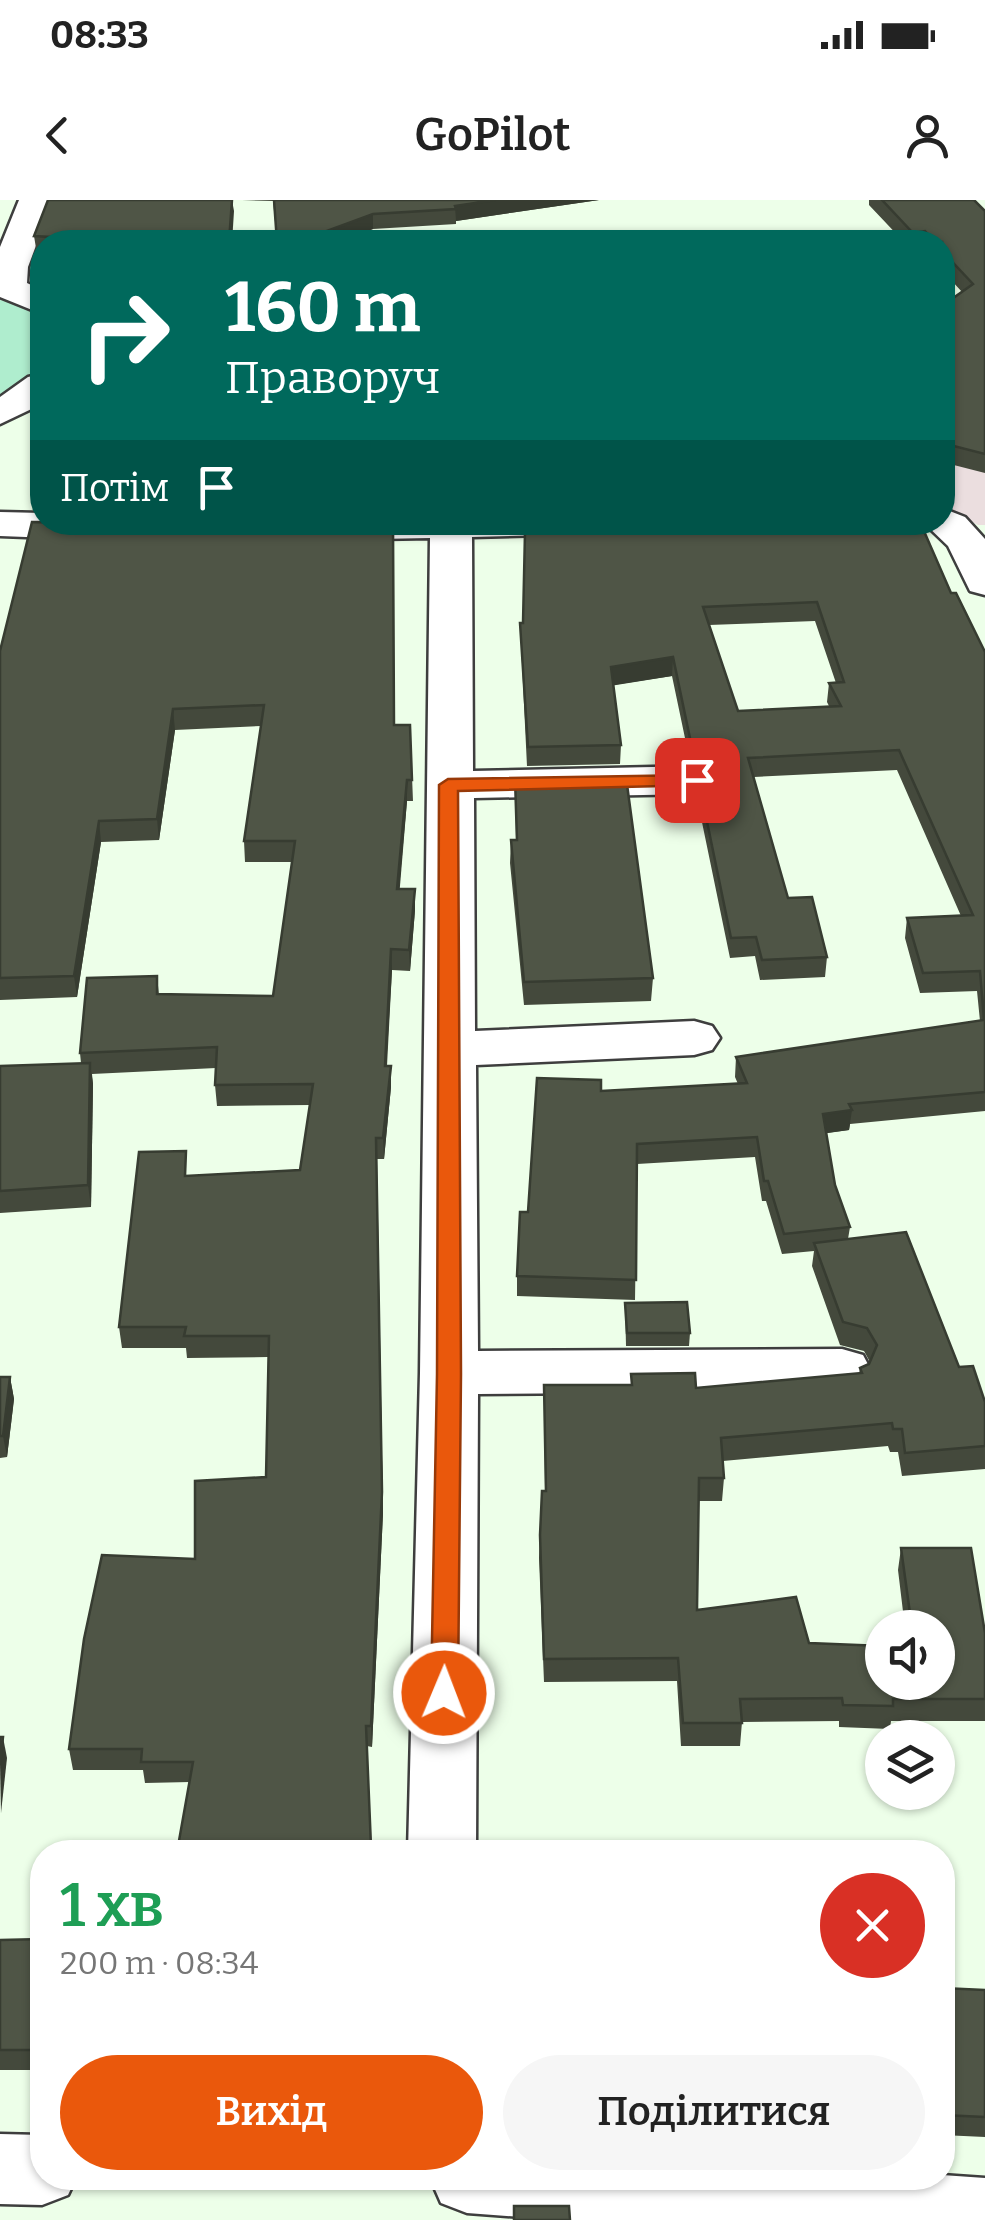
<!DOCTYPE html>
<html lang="uk">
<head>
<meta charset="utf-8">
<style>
  :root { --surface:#fff; --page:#f6f6f6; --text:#222; --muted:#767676; --accent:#ea580c }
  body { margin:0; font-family:Bitter,serif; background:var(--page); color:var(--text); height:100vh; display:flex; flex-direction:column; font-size:38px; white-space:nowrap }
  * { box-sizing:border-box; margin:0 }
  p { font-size:32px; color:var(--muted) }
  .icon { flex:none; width:55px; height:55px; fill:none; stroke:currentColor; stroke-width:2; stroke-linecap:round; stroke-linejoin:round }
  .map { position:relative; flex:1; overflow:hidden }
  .sheet { position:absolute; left:30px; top:1640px; width:925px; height:350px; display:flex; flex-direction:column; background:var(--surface); border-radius:40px; box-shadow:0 2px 8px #0004 }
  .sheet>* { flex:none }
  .hud { position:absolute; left:30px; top:30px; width:925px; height:305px; border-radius:40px; box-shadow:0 2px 8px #0004; background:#00695c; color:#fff; overflow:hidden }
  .tools { position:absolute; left:865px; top:1410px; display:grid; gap:20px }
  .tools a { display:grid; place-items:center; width:90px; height:90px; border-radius:50%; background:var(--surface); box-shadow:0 2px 8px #0004; font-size:50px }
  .pin { position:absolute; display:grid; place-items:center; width:85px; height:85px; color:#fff; margin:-42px; border-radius:20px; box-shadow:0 5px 15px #0006 }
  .me { position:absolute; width:110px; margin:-55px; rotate:1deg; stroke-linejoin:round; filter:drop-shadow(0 0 8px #0008) }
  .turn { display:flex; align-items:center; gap:35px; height:210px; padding:0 30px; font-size:45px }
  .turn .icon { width:130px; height:130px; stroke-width:2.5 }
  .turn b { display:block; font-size:70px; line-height:85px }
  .then { display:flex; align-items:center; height:95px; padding:0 30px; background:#0003; gap:20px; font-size:38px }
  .round { display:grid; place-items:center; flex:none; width:105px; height:105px; border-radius:52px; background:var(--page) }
  .summary { display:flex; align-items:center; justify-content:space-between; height:170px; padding:0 30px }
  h1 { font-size:60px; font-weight:600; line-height:75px; color:#1e9e55 }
  .cta { display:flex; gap:20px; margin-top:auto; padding:20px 30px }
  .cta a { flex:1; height:115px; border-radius:60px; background:var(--accent); color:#fff; font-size:40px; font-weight:600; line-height:115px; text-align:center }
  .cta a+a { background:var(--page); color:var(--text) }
  .status { display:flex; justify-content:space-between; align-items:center; height:70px; padding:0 50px; background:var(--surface); direction:ltr }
  .status svg { height:28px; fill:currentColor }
  header { display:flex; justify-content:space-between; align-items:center; height:130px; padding:0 30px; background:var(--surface); font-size:45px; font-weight:600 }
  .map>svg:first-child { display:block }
  .industrial { fill:#ebdedf }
  .green { fill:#afedce }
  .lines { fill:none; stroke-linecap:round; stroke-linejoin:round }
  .minor-casing { stroke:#3e3e3e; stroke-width:5 }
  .minor { fill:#fff; fill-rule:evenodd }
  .wall { fill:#44493c; fill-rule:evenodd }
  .shaded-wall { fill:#373c31 }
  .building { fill:#4f5546; stroke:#373c31; stroke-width:2.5; fill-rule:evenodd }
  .route { fill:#ea580c; stroke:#983908; stroke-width:2.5 }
</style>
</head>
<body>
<div class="status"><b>08:33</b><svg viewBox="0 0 49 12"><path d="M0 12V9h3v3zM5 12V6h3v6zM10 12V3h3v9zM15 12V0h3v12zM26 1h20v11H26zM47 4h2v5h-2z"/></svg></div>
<header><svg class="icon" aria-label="back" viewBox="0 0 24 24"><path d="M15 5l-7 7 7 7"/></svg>GoPilot<svg class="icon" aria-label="person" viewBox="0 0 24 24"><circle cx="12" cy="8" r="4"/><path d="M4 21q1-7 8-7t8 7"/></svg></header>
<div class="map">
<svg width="985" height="2020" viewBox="0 0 985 2020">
  <rect width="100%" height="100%" fill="#edffe9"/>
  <polygon class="industrial" points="985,92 985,325 978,325 943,306 942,122"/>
  <path class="green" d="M 0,100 L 42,111 C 42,170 51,170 0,204 Z"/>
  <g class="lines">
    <defs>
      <g id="minor">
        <polygon points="19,0 53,0 28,67 27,83 42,90 42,114 0,97 0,47"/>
        <polygon points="42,174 42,204 0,224 0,197 28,177"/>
        <polygon points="942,308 965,317 985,339 985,395 970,391 948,346 923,322 942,322"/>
        <polygon points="0,312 42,313 42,322 121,322 125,328 119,337 104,340 0,336"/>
        <polygon points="303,322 602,322 597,331 582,334 472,337 473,571 697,566 713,570 720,580 713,590 697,594 474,598 475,831 694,821 712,826 720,838 712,850 694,855 476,865 478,1151 842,1149 863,1155 871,1170 863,1185 842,1191 478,1194 476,1652 408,1652 420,1173 430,338 320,340 305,337 299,328"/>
        <polygon points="0,1934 42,1935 42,1978 76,1978 68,1995 42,2005 0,2004"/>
        <polygon points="942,1975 985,1978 985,2020 563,2020 467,2013 441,2003 430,1978"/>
      </g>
    </defs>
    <use href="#minor" class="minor-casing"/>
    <use href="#minor" class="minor"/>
  </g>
  <g class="wall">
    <polygon points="48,0 233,0 232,42 42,42 42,55 37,54 34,36"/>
    <polygon points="242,0 599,0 456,21 456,24 373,29 338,42 277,42 273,1"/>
    <polygon points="869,0 974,0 985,11 985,273 942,262 942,106 962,92 942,70 942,42 904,42 869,5"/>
    <path d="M 642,322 L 920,322 L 951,393 L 985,452 L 985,911 L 850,924 L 849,930 L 826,933 L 835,985 L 850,1027 L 848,1039 L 959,1167 L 985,1202 L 985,1269 L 902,1276 L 898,1252 L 890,1252 L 888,1246 L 723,1261 L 724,1278 L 722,1301 L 699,1301 L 697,1410 L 809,1443 L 882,1482 L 938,1428 L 905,1428 L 898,1370 L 901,1348 L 985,1433 L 985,1521 L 891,1521 L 890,1529 L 839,1527 L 839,1521 L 742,1522 L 740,1546 L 681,1546 L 677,1481 L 544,1482 L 539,1358 L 542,1291 L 545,1291 L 544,1185 L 631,1185 L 631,1174 L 696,1188 L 859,1174 L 860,1168 L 869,1164 L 870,1162 L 864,1151 L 840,1145 L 812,1066 L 814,1051 L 782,1054 L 766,1001 L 762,1001 L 755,957 L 637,964 L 635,1100 L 517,1096 L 517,1076 L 528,1012 L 601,891 L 738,884 L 735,877 L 736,857 L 980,821 L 977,791 L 920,793 L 905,738 L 907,718 L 961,716 L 897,570 L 754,577 L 788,698 L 827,757 L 825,777 L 760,780 L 755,756 L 730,758 L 697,598 L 698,578 L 715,574 L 717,571 L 714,566 L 690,562 L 672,476 L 613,485 L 621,545 L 620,564 L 527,566 L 520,423 L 523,423 L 646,332 ZM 815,421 L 836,483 L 829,483 L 827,502 L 829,506 L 738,511 L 709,425 Z"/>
    <polygon points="0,451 394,525 410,525 413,601 407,601 399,689 415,689 415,710 410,771 392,770 387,866 391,887 384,959 377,959 383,1313 372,1547 367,1546 371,1652 177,1652 190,1582 145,1583 143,1570 73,1570 69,1549 195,1359 266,1277 268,1157 187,1158 186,1148 122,1148 119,1127 188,976 300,970 310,905 217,906 215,885 216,868 92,874 93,884 91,1007 0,1013 0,866 81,863 80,853 157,776 159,795 273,796 292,662 245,662 244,641 261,526 175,530 159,640 101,642 77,797 0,800"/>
    <polygon points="515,579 653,778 651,801 524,805 510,663 511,640 516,640"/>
    <polygon points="625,1103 690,1133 689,1146 626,1146"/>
    <polygon points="0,1177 10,1177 14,1199 7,1257 0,1258"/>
    <polygon points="42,1739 42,1870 0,1870 0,1740"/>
    <polygon points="942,1788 985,1790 985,1937 942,1935"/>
  </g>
  <g class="shaded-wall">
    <polygon points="232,0 234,11 232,42 229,42"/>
    <polygon points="495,0 599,0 456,21 455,6"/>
    <polygon points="373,14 373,29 338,42 297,42"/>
    <polygon points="925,31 923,42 912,42 913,33"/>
    <polygon points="673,457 672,476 610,486 611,467"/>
    <polygon points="173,509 175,530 159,640 157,619"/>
    <polygon points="407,580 407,601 398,710 397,689"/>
    <polygon points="99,621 101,642 77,797 74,776"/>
    <polygon points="415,689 415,710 410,771 409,750"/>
    <polygon points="391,749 392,770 385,887 385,866"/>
    <polygon points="90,863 93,884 91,1007 88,985"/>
    <polygon points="391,866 391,887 384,959 383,938"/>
    <polygon points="852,910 849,930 821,934 823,914"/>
    <polygon points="376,938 383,1313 372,1547 371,1526"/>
    <polygon points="10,1177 14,1199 7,1257 3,1236"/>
    <polygon points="3,1537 7,1558 1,1613 0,1564"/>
  </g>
  <g class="building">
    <polygon points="48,0 232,0 229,42 141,42 34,36"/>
    <polygon points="274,0 495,0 455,6 456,9 373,14 297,42 277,42"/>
    <polygon points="882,0 974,0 985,11 985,254 942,243 942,106 973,84 942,51 942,42 935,42 925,31 913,33"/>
    <polygon points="32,322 393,324 394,525 410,525 412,580 407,580 397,689 415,689 409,750 391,749 385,866 391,866 383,938 376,938 382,1292 371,1526 366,1526 371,1646 234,1652 177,1652 193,1562 141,1562 142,1549 69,1549 84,1439 102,1355 195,1359 195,1281 266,1277 269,1136 184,1136 186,1127 119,1127 139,952 186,951 185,976 300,970 313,884 215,885 217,847 80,853 87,778 157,776 157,794 273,796 295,641 244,641 264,505 173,509 157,619 99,621 74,776 0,778 0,451"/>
    <path d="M 650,322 L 920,322 L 951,393 L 956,393 L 985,452 L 985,892 L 849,904 L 852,910 L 823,914 L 835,985 L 850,1027 L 784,1034 L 768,981 L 764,981 L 757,937 L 637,944 L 636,1080 L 517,1076 L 520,1012 L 528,1012 L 537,878 L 601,880 L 601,891 L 747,883 L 736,857 L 984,820 L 980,771 L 923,773 L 907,718 L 973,715 L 899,550 L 748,558 L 788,698 L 812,697 L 827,757 L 762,760 L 756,737 L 731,738 L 698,578 L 715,574 L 725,561 L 715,547 L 691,543 L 673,457 L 611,467 L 621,545 L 528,547 L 520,423 L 523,423 L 525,332 L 654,332 ZM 817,402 L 844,482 L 829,483 L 841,506 L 738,511 L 703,407 Z"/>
    <polygon points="626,577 653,778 524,782 511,640 517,640 515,579"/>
    <polygon points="90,863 88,985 0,991 0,866"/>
    <polygon points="906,1032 959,1167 973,1166 985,1202 985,1246 905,1253 902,1229 893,1229 892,1223 721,1238 724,1278 699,1278 697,1410 796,1397 809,1443 882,1446 882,1482 938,1482 938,1428 912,1428 901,1348 971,1348 985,1433 985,1499 893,1499 893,1506 843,1505 842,1498 740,1499 742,1523 683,1523 678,1458 544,1459 540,1335 542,1291 546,1291 544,1185 632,1185 631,1174 695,1173 696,1188 862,1173 860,1168 869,1164 877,1145 867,1128 843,1122 814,1043"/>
    <polygon points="687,1102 690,1133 627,1133 625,1103"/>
    <polygon points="0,1177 10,1177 3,1236 0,1236"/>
    <polygon points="0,1537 3,1537 0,1564"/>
    <polygon points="42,1739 42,1850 0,1850 0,1740"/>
    <polygon points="942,1788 985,1790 985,1917 942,1915"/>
    <polygon points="514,2006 569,2006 570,2020 514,2020"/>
  </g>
  <polygon class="route" points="697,575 707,580 704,585 458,591 461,1174 458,1493 454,1501 444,1504 435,1501 431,1493 437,1174 439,585 448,579"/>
</svg>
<div class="tools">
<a><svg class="icon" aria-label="sound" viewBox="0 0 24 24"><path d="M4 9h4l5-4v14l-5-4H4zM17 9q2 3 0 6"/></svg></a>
<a><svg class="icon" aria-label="layers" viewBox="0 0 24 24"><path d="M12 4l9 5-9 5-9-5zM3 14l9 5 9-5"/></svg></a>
</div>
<div class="pin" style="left:697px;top:580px;background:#d93025"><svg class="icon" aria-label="arrive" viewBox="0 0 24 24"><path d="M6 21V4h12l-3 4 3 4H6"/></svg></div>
<svg class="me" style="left:444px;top:1493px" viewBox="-20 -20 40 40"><circle r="17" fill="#ea580c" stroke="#fff" stroke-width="3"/><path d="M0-11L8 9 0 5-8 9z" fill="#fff"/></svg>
<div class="hud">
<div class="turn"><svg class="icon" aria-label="right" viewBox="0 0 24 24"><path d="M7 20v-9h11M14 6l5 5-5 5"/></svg><div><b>160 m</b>Праворуч</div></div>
<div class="then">Потім<svg class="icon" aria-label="arrive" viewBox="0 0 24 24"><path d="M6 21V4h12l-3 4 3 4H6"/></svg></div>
</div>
<section class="sheet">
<div class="summary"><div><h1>1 хв</h1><p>200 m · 08:34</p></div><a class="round" style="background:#d93025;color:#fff"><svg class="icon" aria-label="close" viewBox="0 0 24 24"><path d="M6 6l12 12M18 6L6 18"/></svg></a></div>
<div class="cta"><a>Вихід</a><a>Поділитися</a></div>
</section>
</div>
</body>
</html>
